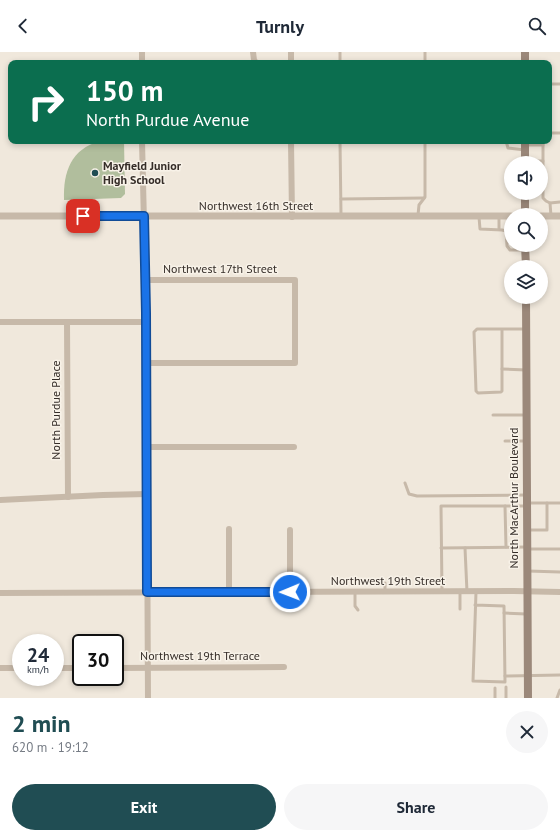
<!DOCTYPE html>
<html lang="en">
<head>
<meta charset="utf-8">
<style>
  :root { --surface:#fff; --page:#f6f6f7; --text:#1f2937; --muted:#747a83; --accent:#204d53 }
  body { margin:0; font-family:"PT Sans",sans-serif; background:var(--page); color:var(--text); height:100vh; display:flex; flex-direction:column; font-size:15px; white-space:nowrap }
  * { box-sizing:border-box; margin:0 }
  p { font-size:13px; color:var(--muted) }
  .icon { flex:none; width:22px; height:22px; fill:none; stroke:currentColor; stroke-width:2; stroke-linecap:round; stroke-linejoin:round }
  .map { position:relative; height:646px; overflow:hidden }
  .panel { display:flex; flex-direction:column; background:var(--surface); flex:1 }
  .panel>* { flex:none }
  .banner { position:absolute; left:8px; top:8px; width:544px; height:84px; border-radius:8px; box-shadow:0 2px 6px #0003; background:#0b6e4f; color:#fff; overflow:hidden }
  .fabs { position:absolute; left:504px; top:104px; display:grid; gap:8px }
  .fabs a { display:grid; place-items:center; width:44px; height:44px; border-radius:50%; background:var(--surface); box-shadow:0 2px 6px #0003; font-size:20px }
  .speed { position:absolute; left:12px; top:582px; display:flex; gap:8px; font-size:20px; font-weight:700; text-align:center }
  .speed>* { display:grid; place-content:center; width:52px; height:52px; border-radius:50%; background:var(--surface); box-shadow:0 2px 6px #0003; line-height:1 }
  .speed small { font-size:10px; font-weight:400 }
  .speed .limit { border:2px solid #111; border-radius:6px; background:#fff; color:#111 }
  .pin { position:absolute; display:grid; place-items:center; width:34px; height:34px; color:#fff; margin:-17px; border-radius:8px; box-shadow:0 2px 6px #0006 }
  .me { position:absolute; width:44px; margin:-22px; rotate:269deg; stroke-linejoin:round; filter:drop-shadow(0 0 3px #0008) }
  .turn { display:flex; align-items:center; gap:14px; height:84px; padding:0 12px; font-size:18px }
  .turn .icon { width:52px; height:52px; stroke-width:2.5 }
  .turn b { display:block; font-size:28px; line-height:34px }
  .round { display:grid; place-items:center; flex:none; width:42px; height:42px; border-radius:21px; background:var(--page) }
  .overview { display:flex; align-items:center; justify-content:space-between; height:68px; padding:0 12px }
  h1 { font-size:24px; font-weight:700; line-height:30px; color:var(--accent) }
  .primary-button { display:flex; gap:8px; margin-top:auto; padding:8px 12px }
  .primary-button a { flex:1; height:46px; border-radius:24px; background:var(--accent); color:#fff; font-size:16px; font-weight:700; line-height:46px; text-align:center }
  .primary-button a+a { background:var(--page); color:var(--text) }
  header { display:flex; justify-content:space-between; align-items:center; height:52px; padding:0 12px; background:var(--surface); font-size:18px; font-weight:700 }
  .map>svg:first-child { display:block }
  .green { fill:#b1be9d }
  .lines { fill:none; stroke-linecap:round; stroke-linejoin:round }
  .service { stroke:#c7b9a9; stroke-width:3 }
  .minor { stroke:#c7b9a9; stroke-width:6 }
  .tertiary { stroke:#c7b9a9; stroke-width:7 }
  .secondary { stroke:#9b887a; stroke-width:8 }
  .route-casing { stroke:#114b97; stroke-width:10 }
  .route { stroke:#1a73e8; stroke-width:7 }
  .poi-dot { fill:#204d53; stroke:#f8f2e8; stroke-width:1.5 }
  .labels { text-anchor:middle; stroke-width:3; stroke-linejoin:round; paint-order:stroke }
  .poi-label { font-size:12px; font-weight:bold; fill:#352d28; stroke:#f8f2e8; text-anchor:start }
  .street-label { font-size:12px; fill:#352d28; stroke:#f8f2e8 }
</style>
</head>
<body>
<header><svg class="icon" aria-label="back" viewBox="0 0 24 24"><path d="M15 5l-7 7 7 7"/></svg>Turnly<svg class="icon" aria-label="search" viewBox="0 0 24 24"><circle cx="10" cy="10" r="6"/><path d="M15 15l6 6"/></svg></header>
<div class="map">
<svg width="560" height="646" viewBox="0 0 560 646">
  <rect width="100%" height="100%" fill="#f0e8dc"/>
  <path class="green" d="M 100,89 L 124,89 L 125,142 L 121,146 L 64,148 C 63,120 71,97 100,89 Z"/>
  <g class="lines">
    <g class="service">
      <polyline points="340,0 340,11"/>
      <polyline points="425,0 425,11"/>
      <polyline points="549,32 560,32"/>
      <polyline points="549,81 560,81"/>
      <polyline points="340,89 341,163"/>
      <polyline points="506,89 508,96 525,98"/>
      <polyline points="543,89 543,146 546,149 550,151 551,164"/>
      <polyline points="525,93 543,93"/>
      <polyline points="525,109 543,109"/>
      <polyline points="341,147 424,146"/>
      <polyline points="550,151 560,150"/>
      <polyline points="418,163 419,153 425,145 425,89"/>
      <polyline points="479,165 480,177 502,178 506,179 507,194 510,198 524,198"/>
      <polyline points="499,177 499,165"/>
      <polyline points="502,277 502,339 501,340 478,341 476,339 474,280 477,277 526,277"/>
      <polyline points="502,317 526,318"/>
      <polyline points="493,363 526,363"/>
      <polyline points="505,389 526,389"/>
      <polyline points="405,431 409,442 417,444 526,443"/>
      <polyline points="528,451 560,451"/>
      <polyline points="505,454 506,495"/>
      <polyline points="528,478 547,478 547,451"/>
      <polyline points="441,496 527,495"/>
      <polyline points="465,496 467,540"/>
      <polyline points="528,497 560,497"/>
      <polyline points="528,519 560,520"/>
      <polyline points="385,531 385,540"/>
      <polyline points="442,539 441,454 526,454"/>
      <polyline points="355,540 355,554 358,558"/>
      <polyline points="460,540 460,557"/>
      <polyline points="475,553 504,554 505,630 473,629 476,540"/>
      <polyline points="504,561 526,562"/>
      <polyline points="505,624 560,623"/>
      <polyline points="506,635 506,646"/>
      <polyline points="495,636 495,646"/>
      <polyline points="557,646 560,638"/>
    </g>
    <g class="minor">
      <polyline points="142,0 142,11"/>
      <polyline points="253,0 254,8 256,11"/>
      <polyline points="291,0 291,11"/>
      <polyline points="142,89 146,252 148,646"/>
      <polyline points="291,89 292,165"/>
      <polyline points="146,228 295,228 295,311 146,311"/>
      <polyline points="0,270 146,270"/>
      <polyline points="67,270 68,445"/>
      <polyline points="147,395 294,395"/>
      <polyline points="0,448 103,443 147,442"/>
      <polyline points="229,477 229,541"/>
      <polyline points="290,478 290,540"/>
      <polyline points="0,541 514,539 560,540"/>
      <polyline points="0,616 21,616"/>
      <polyline points="55,616 81,616"/>
      <polyline points="115,616 284,615"/>
    </g>
    <g class="tertiary">
      <polyline points="0,164 511,164"/>
      <polyline points="541,164 560,164"/>
    </g>
    <g class="secondary">
      <polyline points="525,0 525,11"/>
      <polyline points="525,89 525,111"/>
      <polyline points="525,141 525,163"/>
      <polyline points="525,193 526,215"/>
      <polyline points="526,245 528,646"/>
    </g>
  </g>
  <g class="lines">
    <defs>
      <polyline id="route" points="83,164 144,164 146,261 147,540 290,540"/>
    </defs>
    <use href="#route" class="route-casing"/>
    <use href="#route" class="route"/>
  </g>
  <circle class="poi-dot" cx="95" cy="121" r="4"/>
  <g class="labels">
    <g class="poi-label">
      <text x="103" y="118">Mayfield Junior<tspan x="103" dy="14">High School</tspan></text>
    </g>
    <g class="street-label">
      <text x="256" y="158">Northwest 16th Street</text>
      <text x="220" y="221">Northwest 17th Street</text>
      <text transform="translate(56 358) rotate(-90)" y="4">North Purdue Place</text>
      <text transform="translate(514 446) rotate(-90)" y="4">North MacArthur Boulevard</text>
      <text x="388" y="533">Northwest 19th Street</text>
      <text x="200" y="608">Northwest 19th Terrace</text>
    </g>
  </g>
</svg>
<div class="fabs">
<a><svg class="icon" aria-label="sound" viewBox="0 0 24 24"><path d="M4 9h4l5-4v14l-5-4H4zM17 9q2 3 0 6"/></svg></a>
<a><svg class="icon" aria-label="search" viewBox="0 0 24 24"><circle cx="10" cy="10" r="6"/><path d="M15 15l6 6"/></svg></a>
<a><svg class="icon" aria-label="layers" viewBox="0 0 24 24"><path d="M12 4l9 5-9 5-9-5zM3 14l9 5 9-5"/></svg></a>
</div>
<div class="speed"><div>24<small>km/h</small></div><div class="limit">30</div></div>
<div class="pin" style="left:83px;top:164px;background:#d93025"><svg class="icon" aria-label="arrive" viewBox="0 0 24 24"><path d="M6 21V4h12l-3 4 3 4H6"/></svg></div>
<svg class="me" style="left:290px;top:540px" viewBox="-20 -20 40 40"><circle r="17" fill="#1a73e8" stroke="#fff" stroke-width="3"/><path d="M0-11L8 9 0 5-8 9z" fill="#fff"/></svg>
<div class="banner">
<div class="turn"><svg class="icon" aria-label="right" viewBox="0 0 24 24"><path d="M7 20v-9h11M14 6l5 5-5 5"/></svg><div><b>150 m</b>North Purdue Avenue</div></div>
</div>
</div>
<section class="panel">
<div class="overview"><div><h1>2 min</h1><p>620 m · 19:12</p></div><a class="round"><svg class="icon" aria-label="close" viewBox="0 0 24 24"><path d="M6 6l12 12M18 6L6 18"/></svg></a></div>
<div class="primary-button"><a>Exit</a><a>Share</a></div>
</section>
</body>
</html>
